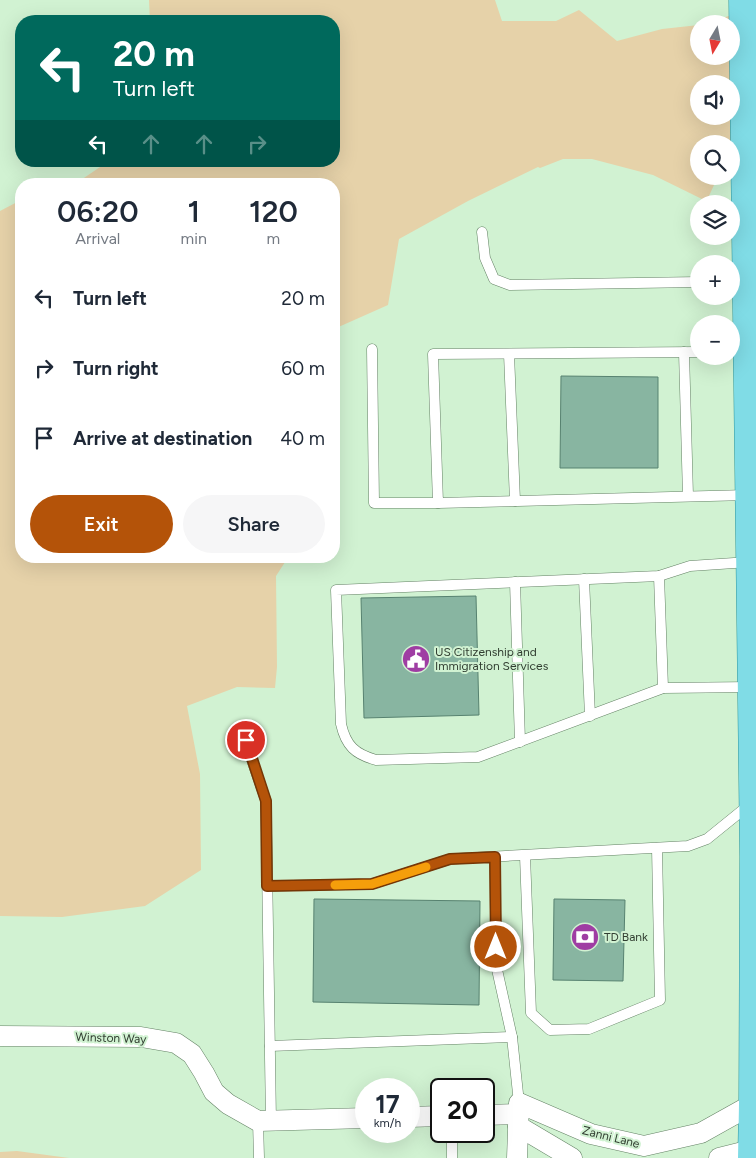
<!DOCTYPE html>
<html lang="en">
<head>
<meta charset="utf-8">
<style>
  :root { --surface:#fff; --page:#f6f6f7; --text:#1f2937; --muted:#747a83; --accent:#b45309 }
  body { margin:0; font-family:Figtree,sans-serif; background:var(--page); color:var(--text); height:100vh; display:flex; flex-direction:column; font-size:19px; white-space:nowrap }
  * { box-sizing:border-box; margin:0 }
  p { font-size:16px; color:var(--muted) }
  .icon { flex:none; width:28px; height:28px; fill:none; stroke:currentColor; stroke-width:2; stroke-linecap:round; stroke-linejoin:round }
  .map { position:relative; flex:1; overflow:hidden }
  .panel { position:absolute; left:15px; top:178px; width:325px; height:385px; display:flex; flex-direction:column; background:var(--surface); border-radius:20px; box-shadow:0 5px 20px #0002 }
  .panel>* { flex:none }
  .top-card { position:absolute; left:15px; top:15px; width:325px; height:152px; border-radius:20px; box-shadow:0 5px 20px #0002; background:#00695c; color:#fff; overflow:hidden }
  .needle { width:32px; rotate:190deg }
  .fabs { position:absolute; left:690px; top:15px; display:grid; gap:10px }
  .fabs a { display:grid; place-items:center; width:50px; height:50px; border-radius:50%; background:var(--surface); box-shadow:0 5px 20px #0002; font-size:25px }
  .speed { position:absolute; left:355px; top:1078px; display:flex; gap:10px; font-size:25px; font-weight:700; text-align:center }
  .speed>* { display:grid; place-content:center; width:65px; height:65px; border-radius:50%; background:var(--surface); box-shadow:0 5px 20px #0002; line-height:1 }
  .speed small { font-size:12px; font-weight:400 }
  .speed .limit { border:2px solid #111; border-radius:8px; background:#fff; color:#111 }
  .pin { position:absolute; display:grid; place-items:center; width:42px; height:42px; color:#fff; margin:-21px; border:2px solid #fff; border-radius:50%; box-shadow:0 1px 5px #0007 }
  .me { position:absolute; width:55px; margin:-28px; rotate:0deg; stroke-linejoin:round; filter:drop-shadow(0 0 4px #0008) }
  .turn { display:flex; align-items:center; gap:18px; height:105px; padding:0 15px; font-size:22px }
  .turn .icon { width:65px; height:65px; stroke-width:2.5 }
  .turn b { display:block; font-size:35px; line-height:42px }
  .lanes { display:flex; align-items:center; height:48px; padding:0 15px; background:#0003; justify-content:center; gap:25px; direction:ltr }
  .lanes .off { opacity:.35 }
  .eta { display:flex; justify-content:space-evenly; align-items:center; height:85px; text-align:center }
  .eta b { font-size:30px; font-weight:600; line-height:35px }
  .action { display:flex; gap:10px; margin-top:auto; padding:10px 15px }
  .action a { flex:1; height:58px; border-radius:30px; background:var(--accent); color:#fff; font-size:20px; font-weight:600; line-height:58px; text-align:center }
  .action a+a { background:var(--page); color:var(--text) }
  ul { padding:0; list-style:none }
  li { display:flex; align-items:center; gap:15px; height:70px; padding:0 15px }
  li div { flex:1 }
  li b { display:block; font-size:19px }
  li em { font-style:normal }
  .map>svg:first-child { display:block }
  .green { fill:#e6d2a9; fill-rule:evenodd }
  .building { fill:#88b5a1; stroke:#578270 }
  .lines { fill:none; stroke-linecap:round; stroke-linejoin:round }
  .service-casing { stroke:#648265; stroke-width:11 }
  .minor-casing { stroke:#648265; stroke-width:21 }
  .primary-casing { stroke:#2d969c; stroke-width:29 }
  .service { stroke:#fff; stroke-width:10 }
  .minor { stroke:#fff; stroke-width:20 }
  .primary { stroke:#80dce6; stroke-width:28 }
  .route-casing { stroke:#753606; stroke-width:12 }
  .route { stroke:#b45309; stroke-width:9 }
  .slow { stroke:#f59e0b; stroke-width:9 }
  .labels { text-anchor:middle; stroke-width:4; stroke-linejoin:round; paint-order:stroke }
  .poi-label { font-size:12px; fill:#313e31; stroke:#d1f2d2; text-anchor:start }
  .street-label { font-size:12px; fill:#313e31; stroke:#d1f2d2 }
</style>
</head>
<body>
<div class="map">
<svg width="756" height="1158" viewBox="0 0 756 1158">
  <rect width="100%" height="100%" fill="#d1f2d2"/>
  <g class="green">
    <path d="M 149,0 L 495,0 L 502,21 L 556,21 L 579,10 L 617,41 L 662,29 L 699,25 L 699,56 L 731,56 L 731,24 L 704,24 L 741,12 L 731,144 L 699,144 L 699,176 L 718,176 L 709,196 L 704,200 L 653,175 L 592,159 L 563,159 L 540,168 L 538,167 L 468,201 L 399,239 L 388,305 L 334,329 L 334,184 L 75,184 L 103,165 L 105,161 L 334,161 L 334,21 L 150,21 ZM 699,84 L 731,84 L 731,116 L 699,116 Z"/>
    <polygon points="21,200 21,556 289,556 276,576 277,667 275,688 237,687 187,706 200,774 201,870 145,906 62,917 0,916 0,211"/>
    <polygon points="17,1151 69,1158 0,1158 0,1152"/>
  </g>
  <g class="building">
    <polygon points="561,376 658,377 658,468 560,468"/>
    <polygon points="476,596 479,715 364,718 361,598"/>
    <polygon points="314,899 480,901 479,1005 313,1002"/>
    <polygon points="554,899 625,900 623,981 553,980"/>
  </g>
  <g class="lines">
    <defs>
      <g id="service">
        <polyline points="482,232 485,258 494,279 510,285 699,282"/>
        <polyline points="372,349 374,503 438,503"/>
        <polyline points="684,352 688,496"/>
        <polyline points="699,352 433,354 438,503 748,495"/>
        <polyline points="509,354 515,501"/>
        <path d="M 749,562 L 690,566 L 659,576 L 336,590 L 341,724 C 346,746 355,754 376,760 L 478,757 L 663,688 L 751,687"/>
        <polyline points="659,576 663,688"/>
        <polyline points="584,579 590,716"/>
        <polyline points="515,582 520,742"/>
        <polyline points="245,740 266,801 271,1121"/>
        <polyline points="525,856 531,1013 550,1030 589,1029 660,1000 657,848"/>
        <polyline points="495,857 496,965 512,1037 519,1103"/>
        <polyline points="267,886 372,884 450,859 688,846 707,839 749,805"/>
        <polyline points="270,1046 512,1037"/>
        <polyline points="258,1121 259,1158"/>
        <polyline points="452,1131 452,1158"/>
      </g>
      <g id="minor">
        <polyline points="0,1036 141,1037 176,1043 192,1054 204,1073 214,1092 228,1104 258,1121 366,1118"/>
        <polyline points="484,1115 518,1114"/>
        <polyline points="409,1117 441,1116"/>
        <polyline points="518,1126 572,1158"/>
        <polyline points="517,1158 519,1103 591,1134 644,1146 701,1133 753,1104"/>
        <polyline points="719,1158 751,1150"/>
      </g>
      <polyline id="primary" points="743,0 754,856 753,1104 752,1158"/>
    </defs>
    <use href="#service" class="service-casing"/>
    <use href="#minor" class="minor-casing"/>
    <use href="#primary" class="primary-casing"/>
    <use href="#service" class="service"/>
    <use href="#minor" class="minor"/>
    <use href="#primary" class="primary"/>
  </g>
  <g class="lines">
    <defs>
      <polyline id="route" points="246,740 266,801 267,886 372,884 450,859 495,857 496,947"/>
    </defs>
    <use href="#route" class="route-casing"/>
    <use href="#route" class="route"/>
    <polyline class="slow" points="335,885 372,884 426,867"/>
  </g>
  <defs>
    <symbol id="civic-disc" viewBox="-11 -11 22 22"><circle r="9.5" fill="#9f3da3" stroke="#d1f2d2"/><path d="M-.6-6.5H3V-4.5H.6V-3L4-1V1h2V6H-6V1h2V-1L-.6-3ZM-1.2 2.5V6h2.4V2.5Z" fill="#fff"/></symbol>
    <symbol id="bank-disc" viewBox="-11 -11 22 22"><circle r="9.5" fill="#9f3da3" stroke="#d1f2d2"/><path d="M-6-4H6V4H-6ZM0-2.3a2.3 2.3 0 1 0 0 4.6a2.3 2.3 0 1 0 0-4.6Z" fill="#fff"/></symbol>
  </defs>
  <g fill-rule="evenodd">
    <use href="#civic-disc" x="400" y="643" width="32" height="32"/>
    <use href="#bank-disc" x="569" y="921" width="32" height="32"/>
  </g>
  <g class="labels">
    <g class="poi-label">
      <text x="435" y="656">US Citizenship and<tspan x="435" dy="14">Immigration Services</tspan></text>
      <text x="604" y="941">TD Bank</text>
    </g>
    <g class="street-label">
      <text transform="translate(111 1038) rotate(2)" y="4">Winston Way</text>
      <text transform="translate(611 1137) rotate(14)" y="4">Zanni Lane</text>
    </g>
  </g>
</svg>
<div class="fabs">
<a><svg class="needle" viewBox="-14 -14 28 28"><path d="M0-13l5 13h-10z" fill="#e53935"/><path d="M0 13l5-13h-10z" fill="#747a83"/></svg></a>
<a><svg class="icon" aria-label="sound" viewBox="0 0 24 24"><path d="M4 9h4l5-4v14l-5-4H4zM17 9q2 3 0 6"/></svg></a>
<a><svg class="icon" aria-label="search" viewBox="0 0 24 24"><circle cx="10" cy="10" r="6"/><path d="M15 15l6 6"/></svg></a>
<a><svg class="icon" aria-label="layers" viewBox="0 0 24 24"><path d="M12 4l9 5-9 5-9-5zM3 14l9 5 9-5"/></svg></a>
<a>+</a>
<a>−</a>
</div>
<div class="speed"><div>17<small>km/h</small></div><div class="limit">20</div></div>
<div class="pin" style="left:246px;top:740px;background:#d93025"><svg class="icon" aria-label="arrive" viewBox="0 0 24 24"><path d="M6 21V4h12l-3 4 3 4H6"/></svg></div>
<svg class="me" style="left:496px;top:947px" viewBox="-20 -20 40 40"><circle r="17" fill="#b45309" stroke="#fff" stroke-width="3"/><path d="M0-11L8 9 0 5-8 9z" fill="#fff"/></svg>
<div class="top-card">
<div class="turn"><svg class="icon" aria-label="left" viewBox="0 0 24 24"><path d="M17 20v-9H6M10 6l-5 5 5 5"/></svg><div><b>20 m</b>Turn left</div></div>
<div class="lanes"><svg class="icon" aria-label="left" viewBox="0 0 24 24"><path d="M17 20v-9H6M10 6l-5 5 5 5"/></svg><svg class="icon off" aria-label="ahead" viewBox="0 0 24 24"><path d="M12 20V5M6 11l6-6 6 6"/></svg><svg class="icon off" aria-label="ahead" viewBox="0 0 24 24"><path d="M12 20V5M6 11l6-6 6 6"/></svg><svg class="icon off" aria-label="right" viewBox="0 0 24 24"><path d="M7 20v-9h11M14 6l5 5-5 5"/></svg></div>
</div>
<section class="panel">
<div class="eta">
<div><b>06:20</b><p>Arrival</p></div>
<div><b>1</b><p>min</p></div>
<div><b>120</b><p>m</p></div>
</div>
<ul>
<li><svg class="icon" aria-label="left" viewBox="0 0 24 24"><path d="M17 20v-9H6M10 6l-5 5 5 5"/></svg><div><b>Turn left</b></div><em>20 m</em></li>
<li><svg class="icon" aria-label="right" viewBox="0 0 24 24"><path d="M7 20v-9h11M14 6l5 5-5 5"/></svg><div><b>Turn right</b></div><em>60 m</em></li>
<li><svg class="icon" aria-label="arrive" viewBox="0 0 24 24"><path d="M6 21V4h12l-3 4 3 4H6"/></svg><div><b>Arrive at destination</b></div><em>40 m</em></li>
</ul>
<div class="action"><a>Exit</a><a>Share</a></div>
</section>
</div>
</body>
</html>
